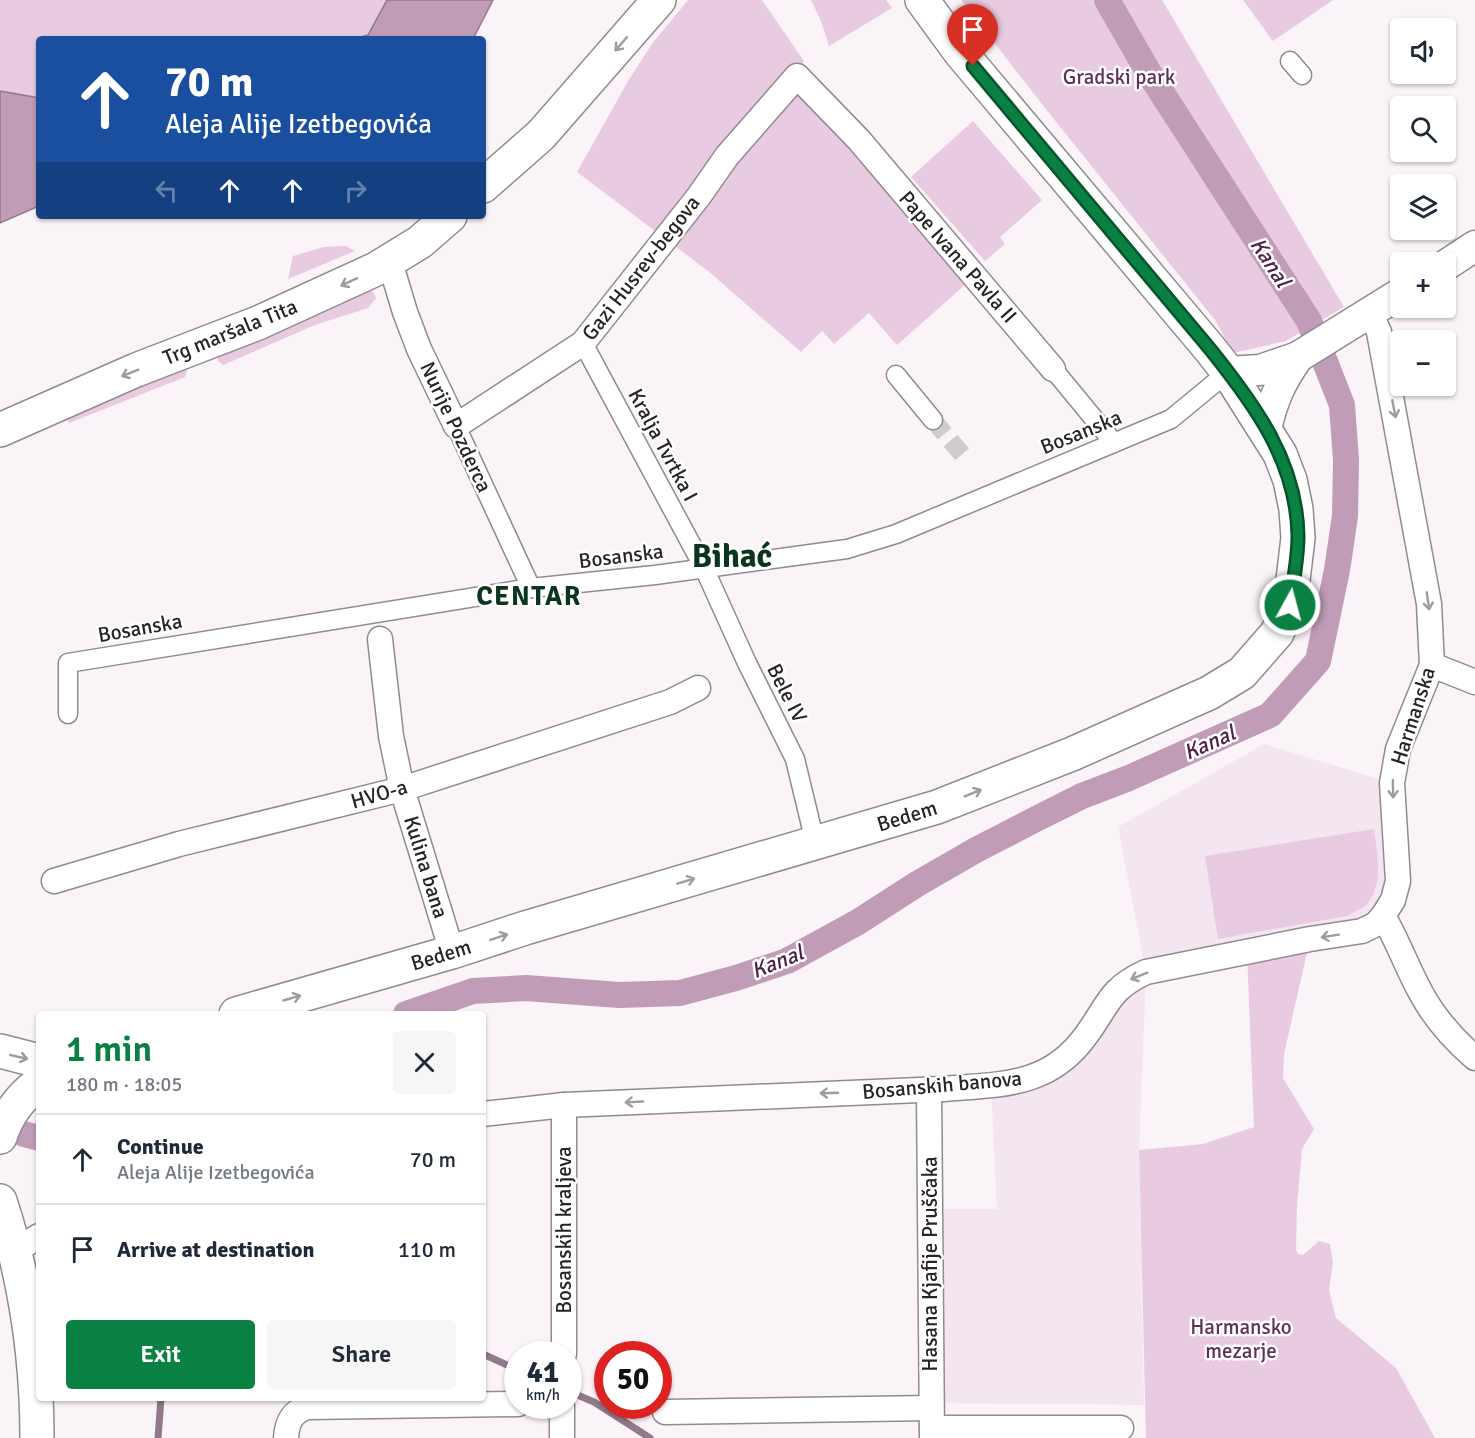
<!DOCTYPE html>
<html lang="en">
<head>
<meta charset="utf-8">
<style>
  :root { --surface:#fff; --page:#f6f6f7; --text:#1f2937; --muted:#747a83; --line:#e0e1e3; --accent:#0b8043 }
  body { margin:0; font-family:Signika,sans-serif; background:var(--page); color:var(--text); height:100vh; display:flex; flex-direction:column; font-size:22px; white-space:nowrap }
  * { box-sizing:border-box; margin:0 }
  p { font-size:20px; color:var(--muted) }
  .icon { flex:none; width:33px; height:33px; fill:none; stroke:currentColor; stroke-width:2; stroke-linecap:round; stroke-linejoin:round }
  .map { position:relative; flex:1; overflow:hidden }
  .sheet { position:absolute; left:36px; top:1011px; width:450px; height:390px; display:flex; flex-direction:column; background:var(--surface); border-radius:6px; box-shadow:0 2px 4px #0004 }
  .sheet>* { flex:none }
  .hud { position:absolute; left:36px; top:36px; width:450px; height:183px; border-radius:6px; box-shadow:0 2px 4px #0004; background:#1a4fa0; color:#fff; overflow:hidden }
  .fabs { position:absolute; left:1390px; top:18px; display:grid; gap:12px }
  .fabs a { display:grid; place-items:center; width:66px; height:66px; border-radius:6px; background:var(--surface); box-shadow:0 2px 4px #0004; font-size:30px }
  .speed { position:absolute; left:504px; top:1341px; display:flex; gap:12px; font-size:30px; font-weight:700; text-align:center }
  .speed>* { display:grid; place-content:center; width:78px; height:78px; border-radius:50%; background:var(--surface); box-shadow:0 2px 4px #0004; line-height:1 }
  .speed small { font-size:15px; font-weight:400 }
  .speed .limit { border:9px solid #d22; background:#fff; color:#111 }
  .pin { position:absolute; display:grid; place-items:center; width:51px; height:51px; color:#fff; margin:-62px -26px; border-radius:50% 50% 50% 0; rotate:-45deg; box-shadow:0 0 6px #0007 }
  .pin .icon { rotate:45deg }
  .me { position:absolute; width:66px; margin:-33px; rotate:7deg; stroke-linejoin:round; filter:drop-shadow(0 0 4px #0008) }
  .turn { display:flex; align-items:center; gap:21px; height:126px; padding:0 30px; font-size:27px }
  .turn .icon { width:78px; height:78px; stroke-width:2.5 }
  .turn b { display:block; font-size:42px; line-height:51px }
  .lanes { display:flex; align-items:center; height:57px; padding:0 30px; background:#0003; justify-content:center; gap:30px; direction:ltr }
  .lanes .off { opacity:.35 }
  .round { display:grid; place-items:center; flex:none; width:63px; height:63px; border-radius:6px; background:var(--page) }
  .head { display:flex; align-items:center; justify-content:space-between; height:102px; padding:0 30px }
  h1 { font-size:36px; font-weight:600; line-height:45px; color:var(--accent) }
  .primary-button { display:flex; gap:12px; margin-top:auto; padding:12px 30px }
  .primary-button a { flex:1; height:69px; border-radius:6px; background:var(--accent); color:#fff; font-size:24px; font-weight:600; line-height:69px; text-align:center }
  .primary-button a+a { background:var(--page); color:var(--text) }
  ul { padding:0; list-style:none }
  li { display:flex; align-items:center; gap:18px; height:90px; padding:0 30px; border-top:2px solid var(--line) }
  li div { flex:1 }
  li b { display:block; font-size:22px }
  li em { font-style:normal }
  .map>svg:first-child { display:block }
  .built { fill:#f4e6f0 }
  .green { fill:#e8cbe0 }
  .water { fill:#c09cb6; stroke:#92788b; stroke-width:1.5 }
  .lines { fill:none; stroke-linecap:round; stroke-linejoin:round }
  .stream { stroke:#92788b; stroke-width:7 }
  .canal { stroke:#c09cb6; stroke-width:26 }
  .pedestrian-tunnel { stroke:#d0cace; stroke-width:18; stroke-dasharray:18 9; stroke-linecap:butt }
  .pedestrian-casing { stroke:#918b8f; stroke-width:21 }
  .minor-casing { stroke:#918b8f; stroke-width:27 }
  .tertiary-casing { stroke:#918b8f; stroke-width:33 }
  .secondary-casing { stroke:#918b8f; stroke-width:36 }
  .pedestrian { stroke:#fff; stroke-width:18 }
  .minor { stroke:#fff; stroke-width:24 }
  .tertiary { stroke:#fff; stroke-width:30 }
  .secondary { stroke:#fff; stroke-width:33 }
  .oneway { stroke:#9e9c9d }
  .route-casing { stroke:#07532c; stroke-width:15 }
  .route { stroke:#0b8043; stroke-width:10 }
  .labels { text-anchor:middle; stroke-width:5; stroke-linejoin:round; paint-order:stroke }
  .park-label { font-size:21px; fill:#603056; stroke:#fff }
  .street-label { font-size:21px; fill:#272426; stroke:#fff }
  .water-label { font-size:22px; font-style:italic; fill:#4f2146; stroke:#fff }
  .district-label { font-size:27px; font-weight:bold; letter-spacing:1.5px; fill:#0c351f; stroke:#fff }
  .town-label { font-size:33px; font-weight:bold; fill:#0c351f; stroke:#fff }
</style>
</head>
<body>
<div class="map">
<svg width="1475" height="1438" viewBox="0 0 1475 1438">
  <rect width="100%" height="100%" fill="#faf3f8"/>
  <polygon class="built" points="1264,744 1392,783 1396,843 1383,916 1146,973 1139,1150 1144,1405 941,1403 942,1209 997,1209 991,1085 1030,1079 1146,972 1118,827"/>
  <g class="green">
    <polygon points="0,0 387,0 368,35 353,39 39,39 39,98 0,91"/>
    <polygon points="688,0 762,0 804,61 797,76 975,276 897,345 869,313 834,344 822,331 801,352 708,271 577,172 628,81 652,44"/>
    <polygon points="811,0 886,0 892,8 829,46 821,21"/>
    <polygon points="961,0 1162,0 1344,307 1286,341 1233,353 1215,320 1049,113"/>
    <polygon points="1243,0 1333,0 1273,41"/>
    <polygon points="973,121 1042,200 1000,237 1005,244 985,261 911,177"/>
    <polygon points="346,246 355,251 288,279 293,256 324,247"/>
    <polygon points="366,289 373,292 376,298 368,308 315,325 223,365 218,361 217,355"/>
    <polygon points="185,368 187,371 185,377 69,423 65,412"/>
    <path d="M 1374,829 C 1377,853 1385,888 1364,907 C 1359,910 1352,913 1347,916 L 1218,939 L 1205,856 Z"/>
    <polygon points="1310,939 1284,1054 1283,1078 1314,1129 1302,1149 1297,1205 1296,1250 1298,1254 1303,1255 1319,1241 1330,1244 1333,1262 1329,1290 1336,1318 1396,1368 1435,1438 1146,1438 1139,1150 1203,1144 1254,1127 1247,952"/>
  </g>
  <g class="water">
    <polygon points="387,0 493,0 473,39 353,39 368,35"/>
    <polygon points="0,91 39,98 39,206 0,223"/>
  </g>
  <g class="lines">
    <g class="stream">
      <polyline points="483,1354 518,1370"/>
      <polyline points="568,1391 594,1402 650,1438"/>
      <polyline points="158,1438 161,1398"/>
    </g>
    <g class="canal">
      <polyline points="406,1014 473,991 526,988 619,995 680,993 736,978 787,961 858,922 917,884 976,850 1036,819 1082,796 1129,778 1270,715 1318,661 1337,570 1345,516 1346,460 1342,405 1309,321 1149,73 1107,0"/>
      <polyline points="24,1134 39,1138"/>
    </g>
    <polyline class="pedestrian-tunnel" points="933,420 967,460"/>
    <defs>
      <g id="pedestrian">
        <polyline points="1290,61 1302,75"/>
        <polyline points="583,343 704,568 747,663 795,759 815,842"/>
        <polyline points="1053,369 1114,443"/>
        <polyline points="896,375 933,420"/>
        <polyline points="456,426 531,588"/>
        <polyline points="68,714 68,663 531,588 655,575 847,549 896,534 1171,419 1228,372"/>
      </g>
      <g id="minor">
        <polyline points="390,262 405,312 419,349 456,426 583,343 699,196 727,156 797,76 859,140 1053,369"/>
        <polyline points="380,639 391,736 402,789 452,952"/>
        <polyline points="1432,665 1475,682"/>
        <polyline points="54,881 179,844 402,789 670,702 698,688"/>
        <path d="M 1383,916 C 1398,941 1407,968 1421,993 C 1434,1017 1454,1040 1475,1058"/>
        <polyline points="929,1089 932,1438"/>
        <path d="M 483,1114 L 564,1105 L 943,1089 C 1002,1084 1050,1087 1087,1034 C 1109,1004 1109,989 1146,972 L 1310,939 L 1362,931 L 1376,924 L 1383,916 L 1393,900 L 1398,881 L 1392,783 L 1398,749 L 1432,665 L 1429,604 L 1379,332 L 1370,312"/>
        <polyline points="15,1251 39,1236"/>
        <polyline points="564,1354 564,1105"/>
        <polyline points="665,1412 931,1408"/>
        <polyline points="932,1428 1121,1428"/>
        <path d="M 286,1438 C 287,1422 292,1412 307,1407 L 518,1404"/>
        <polyline points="562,1438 562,1406"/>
      </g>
      <g id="tertiary">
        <polyline points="1446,265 1475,246"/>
        <polyline points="1228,372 1260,370 1298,357 1401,293"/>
        <path d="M 1266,428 C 1274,397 1280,383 1298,357"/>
      </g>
      <g id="secondary">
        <polyline points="483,186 541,135 659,0"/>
        <polyline points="0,430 136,370 258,323 376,269 420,242 450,216"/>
        <polyline points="236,1014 452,952 525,928 937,807 1072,754 1209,693 1242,673 1277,633 1290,605 1298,538 1296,509 1290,480 1280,454 1228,372 1210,349 960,52 922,0"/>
        <polyline points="0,1051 39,1061"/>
        <path d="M 0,1137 C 7,1115 20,1097 39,1083"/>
        <path d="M 0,1201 C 25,1277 37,1358 37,1438"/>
      </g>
    </defs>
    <use href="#pedestrian" class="pedestrian-casing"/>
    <use href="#minor" class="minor-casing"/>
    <use href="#tertiary" class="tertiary-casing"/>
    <use href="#secondary" class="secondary-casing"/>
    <use href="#pedestrian" class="pedestrian"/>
    <use href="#minor" class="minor"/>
    <use href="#tertiary" class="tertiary"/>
    <use href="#secondary" class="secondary"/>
  </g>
  <defs><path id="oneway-shaft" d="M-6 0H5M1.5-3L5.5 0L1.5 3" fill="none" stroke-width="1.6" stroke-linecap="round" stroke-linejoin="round" transform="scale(1.5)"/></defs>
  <g class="oneway">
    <use href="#oneway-shaft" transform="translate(621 44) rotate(131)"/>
    <use href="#oneway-shaft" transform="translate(349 282) rotate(155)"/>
    <use href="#oneway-shaft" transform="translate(130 373) rotate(158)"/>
    <use href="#oneway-shaft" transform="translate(1394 409) rotate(79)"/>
    <use href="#oneway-shaft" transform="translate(1428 601) rotate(82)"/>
    <use href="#oneway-shaft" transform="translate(1393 789) rotate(89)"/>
    <use href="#oneway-shaft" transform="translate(973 793) rotate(-22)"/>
    <use href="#oneway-shaft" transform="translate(686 881) rotate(-17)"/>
    <use href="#oneway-shaft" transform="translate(1330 936) rotate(171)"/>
    <use href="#oneway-shaft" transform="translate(499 937) rotate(-18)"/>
    <use href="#oneway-shaft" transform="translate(1139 976) rotate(158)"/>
    <use href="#oneway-shaft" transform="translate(292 998) rotate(-16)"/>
    <use href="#oneway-shaft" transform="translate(19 1057) rotate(13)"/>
    <use href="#oneway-shaft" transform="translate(829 1093) rotate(178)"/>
    <use href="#oneway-shaft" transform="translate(634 1102) rotate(177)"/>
  </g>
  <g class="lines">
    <defs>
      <path id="route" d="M 973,66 L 1210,349 C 1255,405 1297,462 1298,536 C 1298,559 1293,582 1290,605"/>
    </defs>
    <use href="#route" class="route-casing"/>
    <use href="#route" class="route"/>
  </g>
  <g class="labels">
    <g class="park-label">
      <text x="1119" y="84">Gradski park</text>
      <text x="1241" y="1334">Harmansko<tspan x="1241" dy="24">mezarje</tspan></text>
    </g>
    <g class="street-label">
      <text transform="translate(958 257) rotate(49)" y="7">Pape Ivana Pavla II</text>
      <text transform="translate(641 268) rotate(-52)" y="7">Gazi Husrev-begova</text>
      <text transform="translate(230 332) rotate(-22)" y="7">Trg maršala Tita</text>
      <text transform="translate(456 427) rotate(65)" y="7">Nurije Pozderca</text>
      <text transform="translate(1081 432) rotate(-22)" y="7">Bosanska</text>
      <text transform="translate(663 445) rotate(62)" y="7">Kralja Tvrtka I</text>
      <text transform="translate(621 556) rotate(-7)" y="7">Bosanska</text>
      <text transform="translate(140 628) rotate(-10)" y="7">Bosanska</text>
      <text transform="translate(787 693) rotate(63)" y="7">Bele IV</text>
      <text transform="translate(1413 716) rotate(-72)" y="7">Harmanska</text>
      <text transform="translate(379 794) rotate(-16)" y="7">HVO-a</text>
      <text transform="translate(907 816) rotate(-17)" y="7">Bedem</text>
      <text transform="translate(426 867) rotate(73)" y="7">Kulina bana</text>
      <text transform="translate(441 955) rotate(-17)" y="7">Bedem</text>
      <text transform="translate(942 1085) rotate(-5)" y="7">Bosanskih banova</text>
      <text transform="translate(564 1230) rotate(-90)" y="7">Bosanskih kraljeva</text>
      <text transform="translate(930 1264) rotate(-90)" y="7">Hasana Kjafije Pruščaka</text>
    </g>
    <g class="water-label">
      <text transform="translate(1271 262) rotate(57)" y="8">Kanal</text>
      <text transform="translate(1209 742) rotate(-24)" y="8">Kanal</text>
      <text transform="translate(777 961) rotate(-22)" y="8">Kanal</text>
    </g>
    <g class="district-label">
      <text x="529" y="605">CENTAR</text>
    </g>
    <g class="town-label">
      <text x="732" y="567">Bihać</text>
    </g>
  </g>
</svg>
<div class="fabs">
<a><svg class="icon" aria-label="sound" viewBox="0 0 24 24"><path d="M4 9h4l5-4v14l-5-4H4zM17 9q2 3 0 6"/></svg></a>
<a><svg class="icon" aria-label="search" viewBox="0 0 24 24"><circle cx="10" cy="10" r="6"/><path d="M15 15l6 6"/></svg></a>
<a><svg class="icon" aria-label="layers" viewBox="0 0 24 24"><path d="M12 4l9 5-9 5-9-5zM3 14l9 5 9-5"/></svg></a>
<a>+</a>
<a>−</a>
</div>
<div class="speed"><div>41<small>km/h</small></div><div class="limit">50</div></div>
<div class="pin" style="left:973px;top:66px;background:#d93025"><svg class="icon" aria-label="arrive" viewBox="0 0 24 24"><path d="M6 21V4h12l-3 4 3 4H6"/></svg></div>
<svg class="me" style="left:1290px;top:605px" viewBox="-20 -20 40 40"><circle r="17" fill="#0b8043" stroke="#fff" stroke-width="3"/><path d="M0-11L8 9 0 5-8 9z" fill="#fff"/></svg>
<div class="hud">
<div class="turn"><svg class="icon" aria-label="ahead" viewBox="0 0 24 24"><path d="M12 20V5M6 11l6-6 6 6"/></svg><div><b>70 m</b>Aleja Alije Izetbegovića</div></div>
<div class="lanes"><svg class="icon off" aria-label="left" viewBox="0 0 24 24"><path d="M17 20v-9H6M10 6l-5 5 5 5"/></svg><svg class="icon" aria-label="ahead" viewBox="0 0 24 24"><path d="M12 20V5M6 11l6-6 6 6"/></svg><svg class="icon" aria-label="ahead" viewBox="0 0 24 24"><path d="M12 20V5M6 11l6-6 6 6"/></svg><svg class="icon off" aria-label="right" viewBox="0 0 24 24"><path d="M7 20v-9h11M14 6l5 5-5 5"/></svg></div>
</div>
<section class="sheet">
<div class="head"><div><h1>1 min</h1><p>180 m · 18:05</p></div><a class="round"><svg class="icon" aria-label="close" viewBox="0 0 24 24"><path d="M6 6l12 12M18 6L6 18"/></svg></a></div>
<ul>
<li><svg class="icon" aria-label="ahead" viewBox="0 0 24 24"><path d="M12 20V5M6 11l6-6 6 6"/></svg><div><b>Continue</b><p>Aleja Alije Izetbegovića</p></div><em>70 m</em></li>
<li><svg class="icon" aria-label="arrive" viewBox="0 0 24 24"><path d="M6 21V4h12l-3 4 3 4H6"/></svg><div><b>Arrive at destination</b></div><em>110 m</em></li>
</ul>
<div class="primary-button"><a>Exit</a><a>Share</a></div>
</section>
</div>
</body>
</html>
